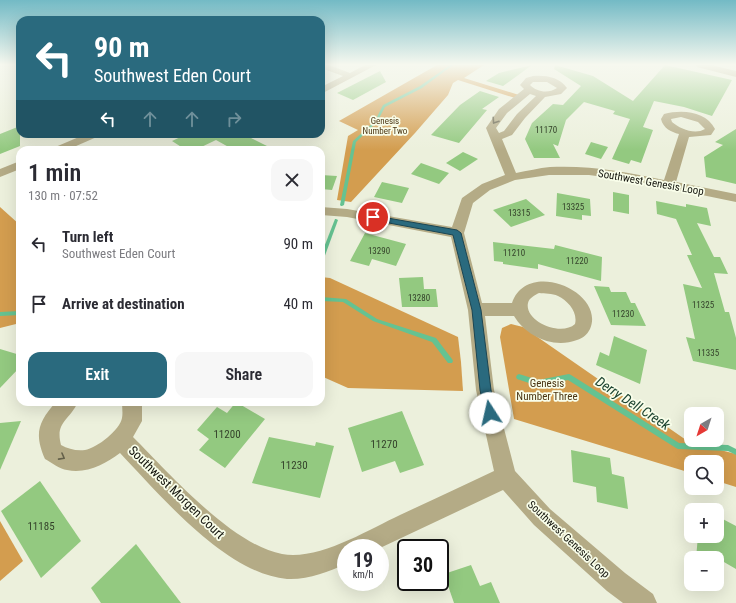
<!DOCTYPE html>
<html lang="en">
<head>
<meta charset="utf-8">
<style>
  :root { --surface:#fff; --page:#f7f7f7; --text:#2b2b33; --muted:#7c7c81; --accent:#2a6a7e }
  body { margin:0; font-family:"Roboto Condensed",sans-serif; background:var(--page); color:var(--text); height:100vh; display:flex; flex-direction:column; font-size:15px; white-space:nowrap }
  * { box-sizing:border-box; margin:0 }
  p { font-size:13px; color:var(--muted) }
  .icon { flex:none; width:22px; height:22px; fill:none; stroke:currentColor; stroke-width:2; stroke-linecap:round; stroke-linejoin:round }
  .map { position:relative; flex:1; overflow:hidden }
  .drawer { position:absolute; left:16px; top:146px; width:309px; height:260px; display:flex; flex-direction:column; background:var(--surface); border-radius:12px; box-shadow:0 4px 16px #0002 }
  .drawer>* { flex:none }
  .banner { position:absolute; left:16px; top:16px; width:309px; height:122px; border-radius:12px; box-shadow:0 4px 16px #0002; background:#2a6a7e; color:#fff; overflow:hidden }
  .needle { width:26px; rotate:219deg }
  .fabs { position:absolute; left:684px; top:407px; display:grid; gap:8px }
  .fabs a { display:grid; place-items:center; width:40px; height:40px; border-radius:8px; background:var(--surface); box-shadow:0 4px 16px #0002; font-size:20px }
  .speed { position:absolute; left:337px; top:539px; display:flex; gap:8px; font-size:20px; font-weight:700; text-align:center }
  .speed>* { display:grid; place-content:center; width:52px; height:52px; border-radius:50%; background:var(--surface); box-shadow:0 4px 16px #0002; line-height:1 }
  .speed small { font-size:10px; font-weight:400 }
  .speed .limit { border:2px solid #111; border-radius:6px; background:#fff; color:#111 }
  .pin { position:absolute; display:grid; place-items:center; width:34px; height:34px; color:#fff; margin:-17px; border:2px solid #fff; border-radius:50%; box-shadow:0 1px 4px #0007 }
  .me { position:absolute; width:44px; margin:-22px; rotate:350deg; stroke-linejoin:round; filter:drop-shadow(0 0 3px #0008) }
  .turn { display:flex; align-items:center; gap:14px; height:84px; padding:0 12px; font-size:18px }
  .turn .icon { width:52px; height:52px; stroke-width:2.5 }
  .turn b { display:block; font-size:28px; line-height:34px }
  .lanes { display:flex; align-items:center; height:38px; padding:0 12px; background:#0003; justify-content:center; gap:20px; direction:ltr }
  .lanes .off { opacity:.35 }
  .round { display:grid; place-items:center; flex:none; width:42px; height:42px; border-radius:12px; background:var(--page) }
  .head { display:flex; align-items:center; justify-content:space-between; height:68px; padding:0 12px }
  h1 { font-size:24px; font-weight:600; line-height:30px }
  .action { display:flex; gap:8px; margin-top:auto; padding:8px 12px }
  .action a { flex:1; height:46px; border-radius:12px; background:var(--accent); color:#fff; font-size:16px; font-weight:600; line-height:46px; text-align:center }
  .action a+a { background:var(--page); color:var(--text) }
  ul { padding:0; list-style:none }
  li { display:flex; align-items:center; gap:12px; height:60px; padding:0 12px }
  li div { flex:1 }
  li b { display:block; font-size:15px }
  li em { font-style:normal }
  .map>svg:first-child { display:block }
  .forest { fill:#d39d4f }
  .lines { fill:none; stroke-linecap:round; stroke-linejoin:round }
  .stream { fill:#65c291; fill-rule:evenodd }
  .building { fill:#93c980 }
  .minor { fill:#b4ab86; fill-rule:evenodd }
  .oneway { stroke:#64604a }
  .route { fill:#2a6a7e; stroke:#1b4552 }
  .labels { text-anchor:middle; stroke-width:3.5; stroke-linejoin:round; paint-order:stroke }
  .far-park-label { font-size:9px; fill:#4b3513; stroke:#f9feea }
  .number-label { font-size:9px; fill:#34422a }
  .street-label { font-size:11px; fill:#14150e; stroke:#f9feea }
  .park-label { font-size:11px; fill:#4b3513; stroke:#f9feea }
  .near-number-label { font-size:11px; fill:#34422a }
  .near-street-label { font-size:13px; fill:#14150e; stroke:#f9feea }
  .near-water-label { font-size:14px; font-style:italic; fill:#1e4531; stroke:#f9feea }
</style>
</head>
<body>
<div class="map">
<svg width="736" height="603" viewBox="0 0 736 603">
  <rect width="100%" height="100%" fill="#ecf0dc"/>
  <g class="forest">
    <polygon points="437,65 484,65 464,78 519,95 515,98 458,80 453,83 448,95 415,133 351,202 337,200 348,136 358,130 339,121"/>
    <polygon points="0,207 20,225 20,323 0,328"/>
    <polygon points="321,277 330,278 458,337 461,362 463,391 348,388 321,376"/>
    <polygon points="511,324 523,327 689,442 736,454 736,487 717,481 717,462 691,462 691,473 514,419 500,337 502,328"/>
    <polygon points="0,521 23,561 0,581"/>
  </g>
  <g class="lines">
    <g class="stream">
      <polygon points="450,65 453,65 422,88 385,107 377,122 356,142 344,205 342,206 341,206 340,205 353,141 375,121 383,105 420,86"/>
      <polygon points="335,219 336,219 338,220 323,261 321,263 321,255"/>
      <polygon points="321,297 346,299 377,319 436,338 452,359 453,361 452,363 448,363 432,342 373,321 343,302 321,301"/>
      <polygon points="20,311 20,315 0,316 0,312"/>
      <polygon points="519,374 538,380 569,374 571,375 679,443 728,445 736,449 736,455 728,451 678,449 676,448 568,380 538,386 517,379 516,377 517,375"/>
    </g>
  </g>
  <g class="building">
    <polygon points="532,65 503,86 486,81 499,73"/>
    <polygon points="555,65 593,76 633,101 665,65 732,80 712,116 684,107 654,101 643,127 653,130 641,163 631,160 629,164 612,159 630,119 613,114 615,111 584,102 566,120 558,146 553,144 560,158 534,158 525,139 532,123 553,104 563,105 581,86 554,69"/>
    <polygon points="380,71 386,82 353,100 337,93"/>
    <polygon points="480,91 499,97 482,109 487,110 459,143 431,135 460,105"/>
    <polygon points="20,126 20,146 0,154 0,134"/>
    <polygon points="736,129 736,184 706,177 704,157 723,145 715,142"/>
    <polygon points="187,134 243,134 275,150 234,150 216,140 195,150 186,150 172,141"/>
    <polygon points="591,142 608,147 601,159 585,154"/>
    <polygon points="463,152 478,159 460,171 446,163"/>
    <polygon points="421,163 449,173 439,184 411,174"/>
    <polygon points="321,175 337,176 332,190 321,189"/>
    <polygon points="382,182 409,188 402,203 374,197"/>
    <polygon points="613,192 629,195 629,214 613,211"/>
    <polygon points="557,193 590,199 591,216 582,215 582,220 556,216"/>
    <polygon points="526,199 545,215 511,227 493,210"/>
    <polygon points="656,201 686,207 686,204 707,208 711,226 697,223 714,257 720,257 728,274 714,273 725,312 729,312 736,338 736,370 693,361 686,337 695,339 683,284 702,288 687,255 692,255 676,219 657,214"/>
    <polygon points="365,233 406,244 396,266 372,259 369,266 350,261"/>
    <polygon points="493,242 554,249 555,245 602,257 601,281 538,264 538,269 503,264 503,262 494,261"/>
    <polygon points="423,277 424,289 436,289 438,307 402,307 399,278"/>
    <polygon points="594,286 609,287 611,292 626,292 631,303 635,303 646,326 611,325"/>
    <polygon points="614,336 647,350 640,384 596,365 600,352 609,356"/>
    <polygon points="0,349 20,355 20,367 0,388"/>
    <polygon points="236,402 265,419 225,468 199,450 209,439 197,430 217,407 227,413"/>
    <polygon points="402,411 424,465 400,473 395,461 362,472 348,428"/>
    <polygon points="21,421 0,470 0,423"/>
    <polygon points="269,437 315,446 316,442 334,446 320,498 252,483"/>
    <polygon points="571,450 610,458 612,474 624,477 628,509 597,502 596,487 573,482"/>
    <polygon points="40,481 81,541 41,578 1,511"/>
    <polygon points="717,516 736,526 736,569 717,558 696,558 698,536 717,536"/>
    <polygon points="136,544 181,603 101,603 91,588"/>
    <polygon points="471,565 480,586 491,582 500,603 454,603 444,574"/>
  </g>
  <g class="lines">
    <g class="minor">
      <polygon points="321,65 329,65 350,73 365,65 376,65 321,94 321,87 343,76 321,68"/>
      <polygon points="696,65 711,65 736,71 736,77 697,67"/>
      <path d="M 533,76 C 546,75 559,77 567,88 L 561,94 L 545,97 L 525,118 L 512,135 L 502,139 L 516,173 C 527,171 539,168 550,167 C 589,165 627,172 664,180 L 679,134 C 671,132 663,128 661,119 L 664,114 C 682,109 706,111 715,129 L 711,135 L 689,137 L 676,182 L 736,194 L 736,202 L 634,181 L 589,175 L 549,175 L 515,180 L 490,190 L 473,203 L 464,233 L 482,303 L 512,303 C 527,258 606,292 590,329 C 587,335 583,338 577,340 C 553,349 526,336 514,316 L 485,316 L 494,390 L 515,471 L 550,509 L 625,573 L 653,594 L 657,603 L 623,603 L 607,591 L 534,525 L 503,490 L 380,548 L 346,548 L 346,564 C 328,572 308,580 287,579 C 226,574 160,495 120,453 C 105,464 87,474 67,470 C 60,469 52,463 45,459 C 34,434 38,422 56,402 L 78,402 C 69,421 55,422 61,445 C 68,449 76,451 85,450 C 97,448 120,430 122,418 C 123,413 122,407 122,402 L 142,402 L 142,421 L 133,437 C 169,473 232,545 282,554 C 318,561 368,530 400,515 C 432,500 463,486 494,471 L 476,390 L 468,310 L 451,237 L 347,217 L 321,215 L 321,207 L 347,209 L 452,227 L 462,198 L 482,184 L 505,175 L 486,128 L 499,109 L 524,89 L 520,85 L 526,78 ZM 533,82 L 547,82 L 557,88 C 548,94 537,92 530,85 ZM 530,94 L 536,96 L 517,114 L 504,131 L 499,133 L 496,128 L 507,113 ZM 681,117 L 698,122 L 705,129 C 695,135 680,129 672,122 L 671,119 ZM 539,293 C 545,294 552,293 558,296 C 568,301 578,312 575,324 C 561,337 524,321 528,303 C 529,298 535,295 539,293 Z"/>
      <polygon points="86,134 100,134 99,136 67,150 51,150 53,148"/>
      <polygon points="20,161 20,169 0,177 0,169"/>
    </g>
  </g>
  <defs><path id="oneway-chevron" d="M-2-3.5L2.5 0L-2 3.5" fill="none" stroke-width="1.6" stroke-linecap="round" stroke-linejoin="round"/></defs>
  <g class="oneway">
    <use href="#oneway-chevron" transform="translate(495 121) rotate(124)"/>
    <use href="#oneway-chevron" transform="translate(62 457) rotate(29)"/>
  </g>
  <linearGradient id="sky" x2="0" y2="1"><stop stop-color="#73bac5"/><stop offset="0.43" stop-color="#f6f8ef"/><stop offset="1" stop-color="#f6f8ef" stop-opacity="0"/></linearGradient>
  <rect width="736" height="150" fill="url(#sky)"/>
  <polygon class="route" points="370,215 457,230 461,233 481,310 491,390 495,413 494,417 490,419 486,417 480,390 472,310 453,235 373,220 370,219"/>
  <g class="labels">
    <g class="far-park-label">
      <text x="385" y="124">Genesis<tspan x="385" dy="10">Number Two</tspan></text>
    </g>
    <g class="number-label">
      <text x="546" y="133">11170</text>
      <text x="573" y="210">13325</text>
      <text x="519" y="216">13315</text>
      <text x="379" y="254">13290</text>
      <text x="514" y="256">11210</text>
      <text x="577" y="264">11220</text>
      <text x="419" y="301">13280</text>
      <text x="703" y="308">11325</text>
      <text x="623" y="317">11230</text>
      <text x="708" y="356">11335</text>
    </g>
    <g class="street-label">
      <text transform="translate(651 182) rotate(10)" y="4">Southwest Genesis Loop</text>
      <text transform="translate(569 539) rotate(43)" y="4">Southwest Genesis Loop</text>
    </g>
    <g class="park-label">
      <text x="547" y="387">Genesis<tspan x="547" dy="13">Number Three</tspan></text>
    </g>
    <g class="near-number-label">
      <text x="227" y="438">11200</text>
      <text x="384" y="448">11270</text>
      <text x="294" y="469">11230</text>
      <text x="41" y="530">11185</text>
    </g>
    <g class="near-street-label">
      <text transform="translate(177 492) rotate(44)" y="5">Southwest Morgen Court</text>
    </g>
    <g class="near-water-label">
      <text transform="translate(633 403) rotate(33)" y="5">Derry Dell Creek</text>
    </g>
  </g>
</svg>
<div class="fabs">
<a><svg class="needle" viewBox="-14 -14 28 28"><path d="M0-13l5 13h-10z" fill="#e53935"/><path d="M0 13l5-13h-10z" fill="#7c7c81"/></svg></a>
<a><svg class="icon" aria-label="search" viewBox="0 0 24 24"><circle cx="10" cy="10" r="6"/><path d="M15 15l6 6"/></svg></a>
<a>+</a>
<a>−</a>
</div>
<div class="speed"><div>19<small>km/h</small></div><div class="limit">30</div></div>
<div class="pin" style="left:373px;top:217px;background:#d93025"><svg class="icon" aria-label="arrive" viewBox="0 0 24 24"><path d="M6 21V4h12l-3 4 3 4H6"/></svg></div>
<svg class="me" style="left:490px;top:413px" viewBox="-20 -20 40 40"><circle r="19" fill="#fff"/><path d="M0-13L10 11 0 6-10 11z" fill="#2a6a7e"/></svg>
<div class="banner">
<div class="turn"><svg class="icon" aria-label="left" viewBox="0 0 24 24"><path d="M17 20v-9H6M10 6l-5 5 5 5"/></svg><div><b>90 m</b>Southwest Eden Court</div></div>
<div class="lanes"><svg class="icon" aria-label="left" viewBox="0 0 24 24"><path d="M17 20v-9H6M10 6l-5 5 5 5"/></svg><svg class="icon off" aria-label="ahead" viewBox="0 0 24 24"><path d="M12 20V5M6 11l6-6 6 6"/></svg><svg class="icon off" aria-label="ahead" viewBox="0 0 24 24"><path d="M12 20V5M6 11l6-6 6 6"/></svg><svg class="icon off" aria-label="right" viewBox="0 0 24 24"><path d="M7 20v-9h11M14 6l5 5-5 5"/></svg></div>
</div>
<section class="drawer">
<div class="head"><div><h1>1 min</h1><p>130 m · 07:52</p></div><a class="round"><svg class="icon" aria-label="close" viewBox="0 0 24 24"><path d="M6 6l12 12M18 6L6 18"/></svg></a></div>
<ul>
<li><svg class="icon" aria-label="left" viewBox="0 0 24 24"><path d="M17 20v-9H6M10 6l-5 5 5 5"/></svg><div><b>Turn left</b><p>Southwest Eden Court</p></div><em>90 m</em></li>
<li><svg class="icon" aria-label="arrive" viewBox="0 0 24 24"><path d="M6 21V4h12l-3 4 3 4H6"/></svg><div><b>Arrive at destination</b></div><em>40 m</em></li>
</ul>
<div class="action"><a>Exit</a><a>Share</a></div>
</section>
</div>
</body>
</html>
